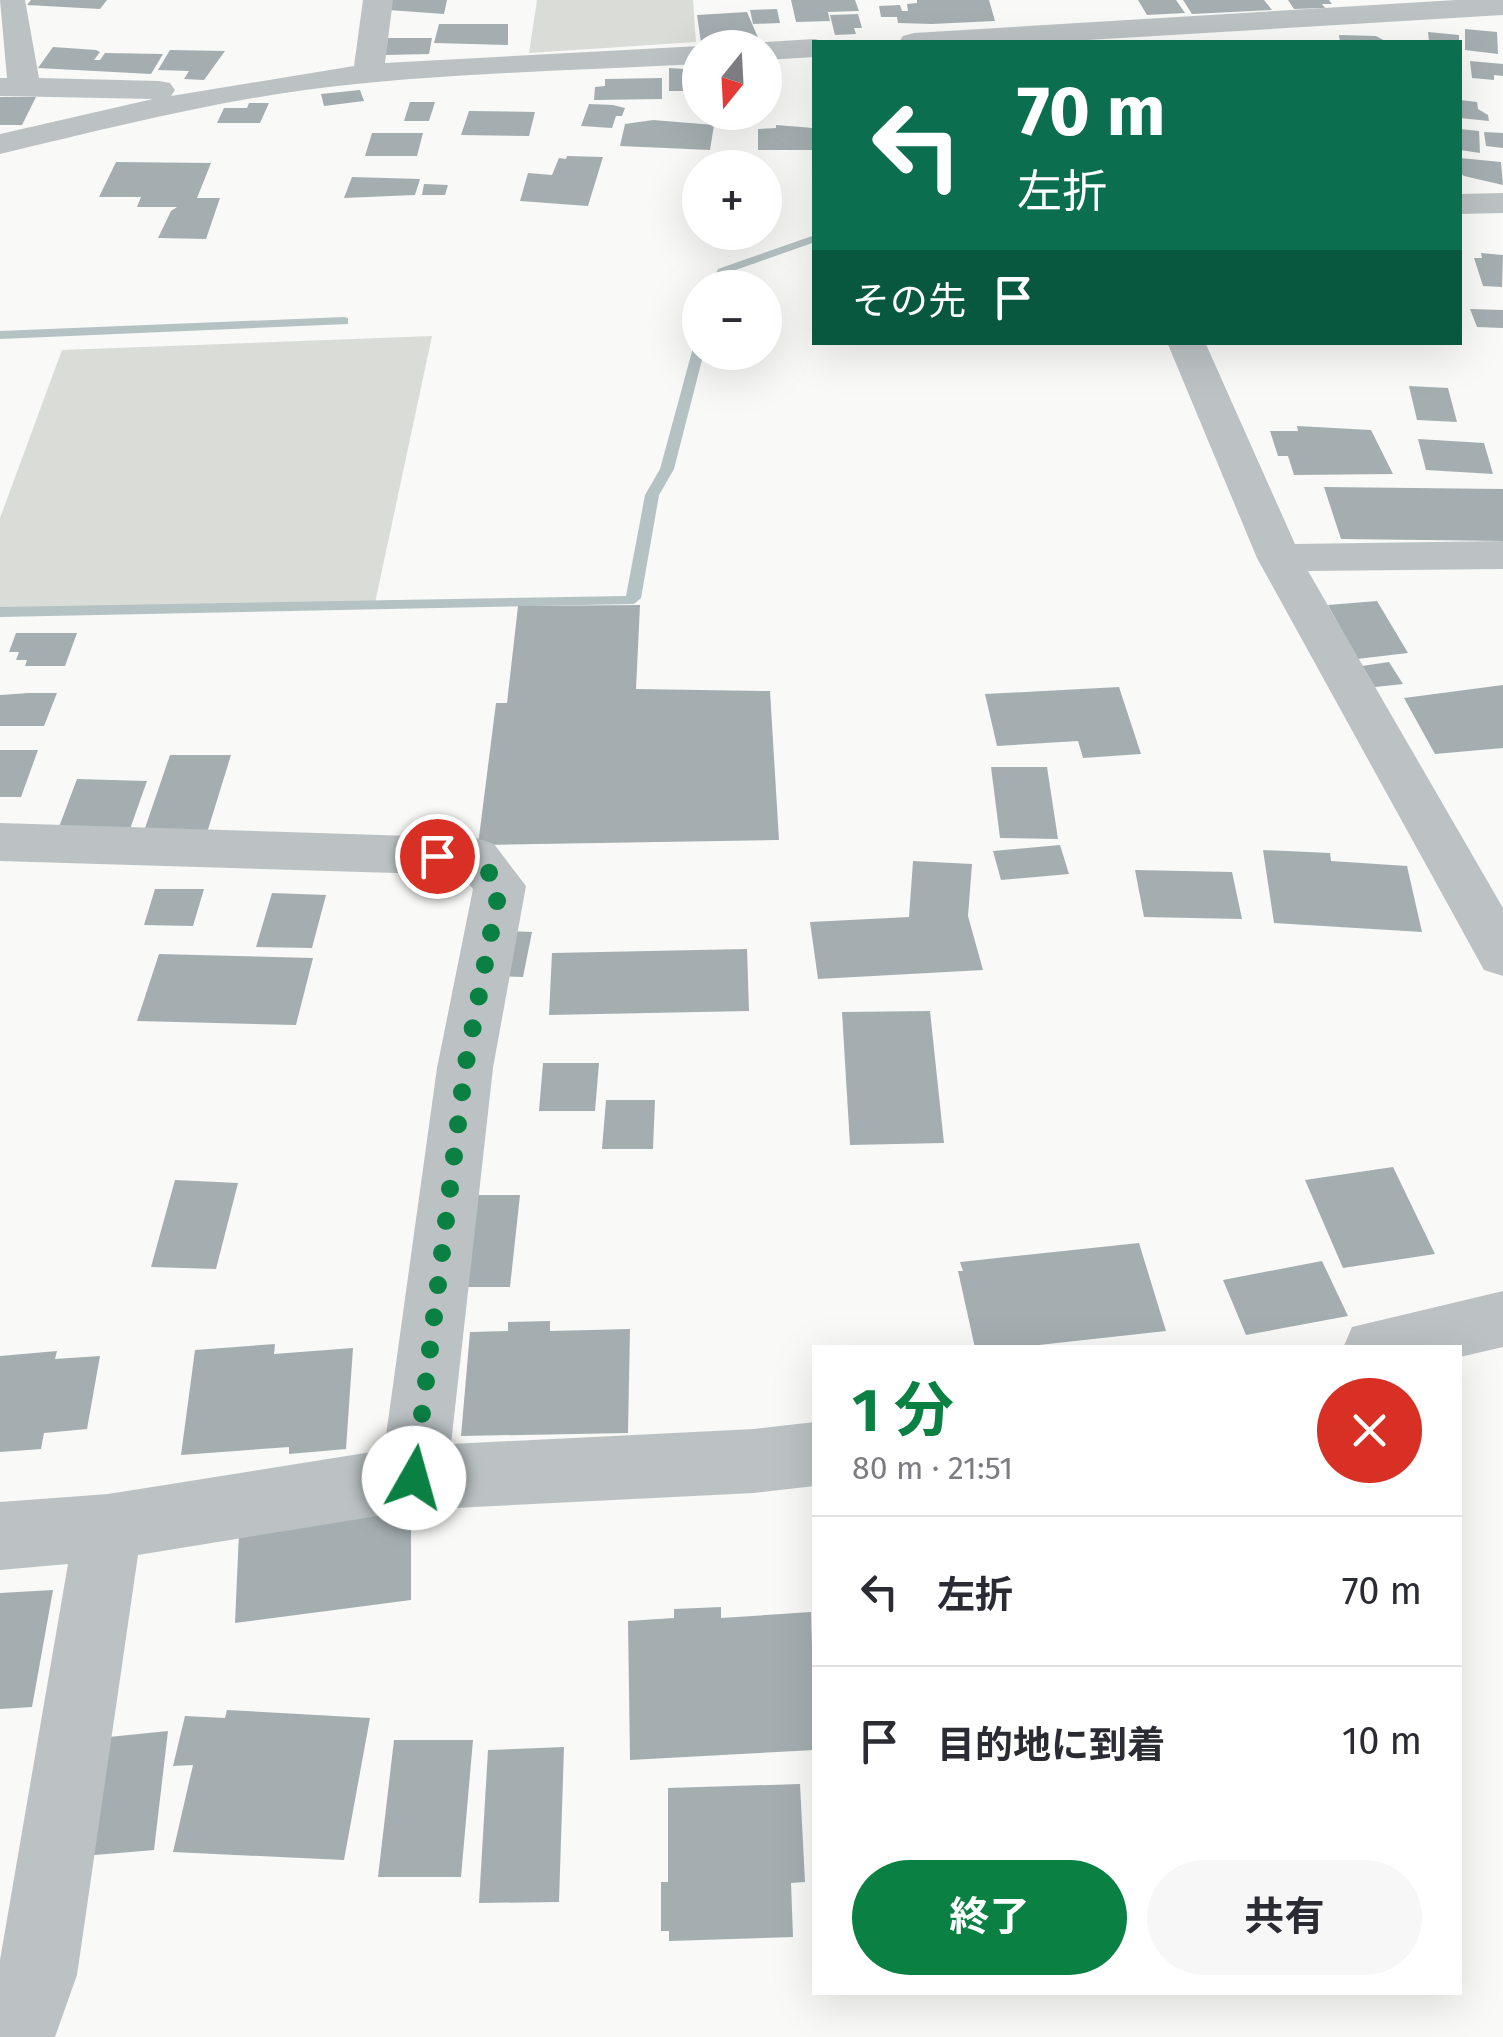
<!DOCTYPE html>
<html lang="ja">
<head>
<meta charset="utf-8">
<style>
  :root { --surface:#fff; --page:#f7f7f7; --text:#2b2b33; --muted:#7c7c81; --line:#e1e1e2; --accent:#0b8043 }
  body { margin:0; font-family:"Fira Sans","Noto Sans JP",sans-serif; background:var(--page); color:var(--text); height:100vh; display:flex; flex-direction:column; font-size:38px; white-space:nowrap }
  * { box-sizing:border-box; margin:0 }
  p { font-size:32px; color:var(--muted) }
  .icon { flex:none; width:55px; height:55px; fill:none; stroke:currentColor; stroke-width:2; stroke-linecap:round; stroke-linejoin:round }
  .map { position:relative; flex:1; overflow:hidden }
  .side { position:absolute; left:812px; top:1345px; width:650px; height:650px; display:flex; flex-direction:column; background:var(--surface); border-radius:0px; box-shadow:0 10px 40px #0002 }
  .side>* { flex:none }
  .hud { position:absolute; left:812px; top:40px; width:650px; height:305px; border-radius:0px; box-shadow:0 10px 40px #0002; background:#0b6e4f; color:#fff; overflow:hidden }
  .needle { width:65px; rotate:198deg }
  .controls { position:absolute; left:682px; top:30px; display:grid; gap:20px }
  .controls a { display:grid; place-items:center; width:100px; height:100px; border-radius:50%; background:var(--surface); box-shadow:0 10px 40px #0002; font-size:50px }
  .pin { position:absolute; display:grid; place-items:center; width:85px; height:85px; color:#fff; margin:-42px; border:5px solid #fff; border-radius:50%; box-shadow:0 2px 10px #0007 }
  .me { position:absolute; width:110px; margin:-55px; rotate:7deg; stroke-linejoin:round; filter:drop-shadow(0 0 8px #0008) }
  .turn { display:flex; align-items:center; gap:35px; height:210px; padding:0 40px; font-size:45px }
  .turn .icon { width:130px; height:130px; stroke-width:2.5 }
  .turn b { display:block; font-size:70px; line-height:85px }
  .then { display:flex; align-items:center; height:95px; padding:0 40px; background:#0003; gap:20px; font-size:38px }
  .round { display:grid; place-items:center; flex:none; width:105px; height:105px; border-radius:52px; background:var(--page) }
  .head { display:flex; align-items:center; justify-content:space-between; height:170px; padding:0 40px }
  h1 { font-size:60px; font-weight:700; line-height:75px; color:var(--accent) }
  .cta { display:flex; gap:20px; margin-top:auto; padding:20px 40px }
  .cta a { flex:1; height:115px; border-radius:60px; background:var(--accent); color:#fff; font-size:40px; font-weight:700; line-height:115px; text-align:center }
  .cta a+a { background:var(--page); color:var(--text) }
  ul { padding:0; list-style:none }
  li { display:flex; align-items:center; gap:30px; height:150px; padding:0 40px; border-top:2px solid var(--line) }
  li div { flex:1 }
  li b { display:block; font-size:38px }
  li em { font-style:normal }
  .map>svg:first-child { display:block }
  .green { fill:#daddd7 }
  .lines { fill:none; stroke-linecap:round; stroke-linejoin:round }
  .stream { fill:#b5c2c4; fill-rule:evenodd }
  .building { fill:#a4aeb1 }
  .minor { fill:#bcc2c4; fill-rule:evenodd }
  .route { stroke:#0b8043; stroke-width:18; stroke-dasharray:0 32.4 }
</style>
</head>
<body>
<div class="map">
<svg width="1503" height="2037" viewBox="0 0 1503 2037">
  <rect width="100%" height="100%" fill="#f9f9f7"/>
  <g class="green">
    <polygon points="537,0 693,0 696,42 529,53"/>
    <polygon points="432,336 375,603 0,611 0,518 62,350"/>
  </g>
  <g class="lines">
    <g class="stream">
      <polygon points="815,235 815,242 727,273 721,288 709,288 718,269"/>
      <polygon points="344,317 348,318 348,324 0,339 0,331"/>
      <polygon points="700,340 700,352 704,352 674,469 659,495 641,598 634,604 0,617 0,607 626,596 645,495 660,469 694,344"/>
    </g>
  </g>
  <g class="building">
    <polygon points="31,0 107,0 100,9 27,5"/>
    <polygon points="392,0 447,0 444,14 389,10"/>
    <polygon points="791,0 855,0 859,11 828,12 830,21 796,22"/>
    <polygon points="917,0 989,0 995,21 932,24 898,23 897,17 881,17 879,6 900,5 902,11 908,11 907,4 917,3"/>
    <polygon points="1138,0 1176,0 1185,13 1147,15"/>
    <polygon points="1183,0 1264,0 1272,10 1192,14"/>
    <polygon points="1288,0 1329,0 1332,4 1322,4 1325,8 1294,9"/>
    <polygon points="777,9 780,23 753,24 750,10"/>
    <polygon points="747,12 759,40 701,43 697,15"/>
    <polygon points="858,14 862,28 854,28 856,34 835,35 830,15"/>
    <polygon points="439,24 508,24 508,45 434,43"/>
    <polygon points="1465,29 1497,32 1498,54 1465,50"/>
    <polygon points="1428,32 1459,35 1459,42 1429,42"/>
    <polygon points="1339,35 1376,36 1387,42 1340,42"/>
    <polygon points="388,38 432,38 429,54 385,55"/>
    <polygon points="53,47 96,50 100,52 94,60 100,60 105,53 163,54 151,74 38,68"/>
    <polygon points="170,50 225,51 204,80 184,79 189,71 158,70"/>
    <polygon points="1470,61 1503,64 1503,76 1494,75 1494,80 1472,78"/>
    <polygon points="669,68 700,70 700,84 692,84 692,91 669,91"/>
    <polygon points="662,78 662,99 594,100 595,87 605,86 605,79"/>
    <polygon points="360,90 364,101 324,106 321,94"/>
    <polygon points="0,97 36,97 22,125 0,125"/>
    <polygon points="1460,100 1477,102 1478,109 1488,115 1489,121 1460,118"/>
    <polygon points="410,102 435,102 429,121 404,121"/>
    <polygon points="249,103 269,103 260,123 217,123 224,108 247,108"/>
    <polygon points="589,104 613,105 625,108 622,116 616,116 612,128 581,126"/>
    <polygon points="469,111 535,112 529,136 461,135"/>
    <polygon points="653,120 714,125 710,150 620,146 625,124"/>
    <polygon points="776,125 813,128 815,150 758,150 758,129 776,128"/>
    <polygon points="1460,129 1479,131 1480,153 1460,150"/>
    <polygon points="1484,132 1503,133 1503,148 1486,146"/>
    <polygon points="372,133 423,133 417,156 365,156"/>
    <polygon points="567,156 603,157 588,206 520,201 528,173 552,175 559,158 566,159"/>
    <polygon points="1460,158 1501,162 1503,185 1464,176 1460,173"/>
    <polygon points="116,162 211,163 197,198 220,198 206,239 158,238 171,211 177,207 137,207 141,197 99,197"/>
    <polygon points="352,177 420,179 415,195 344,198"/>
    <polygon points="424,184 448,185 445,195 422,195"/>
    <polygon points="1481,253 1503,255 1502,287 1483,286 1474,258 1482,258"/>
    <polygon points="1470,309 1503,310 1503,328 1477,327"/>
    <polygon points="1409,386 1448,388 1457,422 1417,420"/>
    <polygon points="1297,426 1371,430 1393,474 1294,475 1288,456 1278,456 1270,431 1298,431"/>
    <polygon points="1418,439 1484,443 1493,474 1426,470"/>
    <polygon points="1324,487 1503,489 1503,541 1341,539"/>
    <polygon points="1377,601 1408,653 1357,659 1328,605"/>
    <polygon points="640,605 636,689 770,691 779,840 478,845 496,703 507,703 518,606"/>
    <polygon points="16,633 77,633 65,666 25,666 27,660 16,660 19,652 9,652"/>
    <polygon points="1389,662 1403,684 1375,687 1362,666"/>
    <polygon points="1503,685 1503,748 1435,754 1404,698"/>
    <polygon points="1119,687 1141,754 1083,758 1078,741 997,746 985,694"/>
    <polygon points="29,693 57,693 44,726 0,726 0,695"/>
    <polygon points="0,750 38,750 21,797 0,797"/>
    <polygon points="170,755 231,755 206,836 143,834"/>
    <polygon points="991,767 1047,767 1058,839 1000,838"/>
    <polygon points="77,779 147,781 130,829 59,827"/>
    <polygon points="1060,845 1069,874 1001,880 993,851"/>
    <polygon points="1263,850 1330,853 1331,861 1407,866 1422,932 1274,923"/>
    <polygon points="913,861 972,864 968,916 983,970 818,979 810,922 909,917"/>
    <polygon points="1135,870 1232,872 1242,919 1144,917"/>
    <polygon points="155,889 204,889 193,926 144,925"/>
    <polygon points="272,893 326,895 312,948 256,947"/>
    <polygon points="507,931 532,932 523,977 498,976"/>
    <polygon points="747,949 749,1011 549,1015 552,953"/>
    <polygon points="159,954 313,958 296,1025 137,1021"/>
    <polygon points="930,1011 944,1143 850,1145 842,1012"/>
    <polygon points="543,1063 599,1063 595,1111 539,1111"/>
    <polygon points="606,1100 655,1100 653,1149 602,1149"/>
    <polygon points="1393,1167 1435,1254 1343,1268 1305,1180"/>
    <polygon points="175,1180 238,1183 216,1269 151,1267"/>
    <polygon points="458,1195 520,1195 510,1287 449,1287"/>
    <polygon points="1139,1243 1166,1331 1011,1348 975,1348 958,1271 963,1271 960,1262"/>
    <polygon points="1322,1261 1348,1316 1246,1335 1223,1280"/>
    <polygon points="550,1321 550,1331 630,1329 628,1433 461,1436 470,1332 508,1331 508,1322"/>
    <polygon points="275,1344 274,1354 353,1348 346,1449 289,1454 289,1447 181,1455 195,1350"/>
    <polygon points="57,1351 55,1359 100,1356 87,1429 44,1433 41,1449 0,1452 0,1356"/>
    <polygon points="411,1511 411,1600 235,1623 239,1533"/>
    <polygon points="53,1590 32,1707 0,1709 0,1593"/>
    <polygon points="721,1607 721,1618 811,1612 815,1750 630,1760 628,1621 674,1618 674,1609"/>
    <polygon points="227,1710 370,1718 344,1860 173,1852 193,1765 173,1766 185,1716 225,1718"/>
    <polygon points="168,1731 154,1850 83,1856 99,1738"/>
    <polygon points="394,1740 473,1740 461,1877 378,1877"/>
    <polygon points="564,1747 559,1902 479,1903 488,1750"/>
    <polygon points="800,1784 805,1882 791,1883 793,1937 669,1941 669,1931 661,1931 661,1882 668,1882 668,1788"/>
  </g>
  <g class="lines">
    <g class="minor">
      <path d="M 0,0 L 25,0 L 39,78 L 159,81 L 170,83 L 175,90 L 171,96 L 354,66 L 363,0 L 393,0 L 385,63 L 700,46 L 707,48 L 700,48 L 700,64 C 568,71 436,73 305,90 C 202,104 101,130 0,154 L 0,134 L 153,99 L 0,96 L 0,78 L 7,78 Z"/>
      <polygon points="1456,0 1503,0 1503,15 1054,42 899,42 903,36 914,33"/>
      <polygon points="815,39 826,42 815,42 815,57 765,60 765,48 752,48 765,42"/>
      <polygon points="1503,193 1503,213 1460,214 1460,194"/>
      <polygon points="1167,342 1205,342 1295,544 1503,541 1503,569 1308,571 1503,908 1503,976 1484,970 1257,558"/>
      <polygon points="0,823 476,838 494,844 526,886 493,1068 451,1444 754,1429 815,1422 815,1486 754,1493 414,1510 138,1555 77,1975 55,2037 0,2037 0,1960 68,1564 0,1570 0,1502 108,1494 384,1450 437,1068 473,889 462,875 0,861"/>
      <polygon points="1503,1291 1503,1347 1460,1357 1460,1348 1343,1348 1352,1327"/>
    </g>
  </g>
  <g class="lines">
    <polyline class="route" points="414,1478 465,1068 500,886 476,857 437,856"/>
  </g>
</svg>
<div class="controls">
<a><svg class="needle" viewBox="-14 -14 28 28"><path d="M0-13l5 13h-10z" fill="#e53935"/><path d="M0 13l5-13h-10z" fill="#7c7c81"/></svg></a>
<a>+</a>
<a>−</a>
</div>
<div class="pin" style="left:437px;top:856px;background:#d93025"><svg class="icon" aria-label="arrive" viewBox="0 0 24 24"><path d="M6 21V4h12l-3 4 3 4H6"/></svg></div>
<svg class="me" style="left:414px;top:1478px" viewBox="-20 -20 40 40"><circle r="19" fill="#fff"/><path d="M0-13L10 11 0 6-10 11z" fill="#0b8043"/></svg>
<div class="hud">
<div class="turn"><svg class="icon" aria-label="left" viewBox="0 0 24 24"><path d="M17 20v-9H6M10 6l-5 5 5 5"/></svg><div><b>70 m</b>左折</div></div>
<div class="then">その先<svg class="icon" aria-label="arrive" viewBox="0 0 24 24"><path d="M6 21V4h12l-3 4 3 4H6"/></svg></div>
</div>
<section class="side">
<div class="head"><div><h1>1 分</h1><p>80 m · 21:51</p></div><a class="round" style="background:#d93025;color:#fff"><svg class="icon" aria-label="close" viewBox="0 0 24 24"><path d="M6 6l12 12M18 6L6 18"/></svg></a></div>
<ul>
<li><svg class="icon" aria-label="left" viewBox="0 0 24 24"><path d="M17 20v-9H6M10 6l-5 5 5 5"/></svg><div><b>左折</b></div><em>70 m</em></li>
<li><svg class="icon" aria-label="arrive" viewBox="0 0 24 24"><path d="M6 21V4h12l-3 4 3 4H6"/></svg><div><b>目的地に到着</b></div><em>10 m</em></li>
</ul>
<div class="cta"><a>終了</a><a>共有</a></div>
</section>
</div>
</body>
</html>
